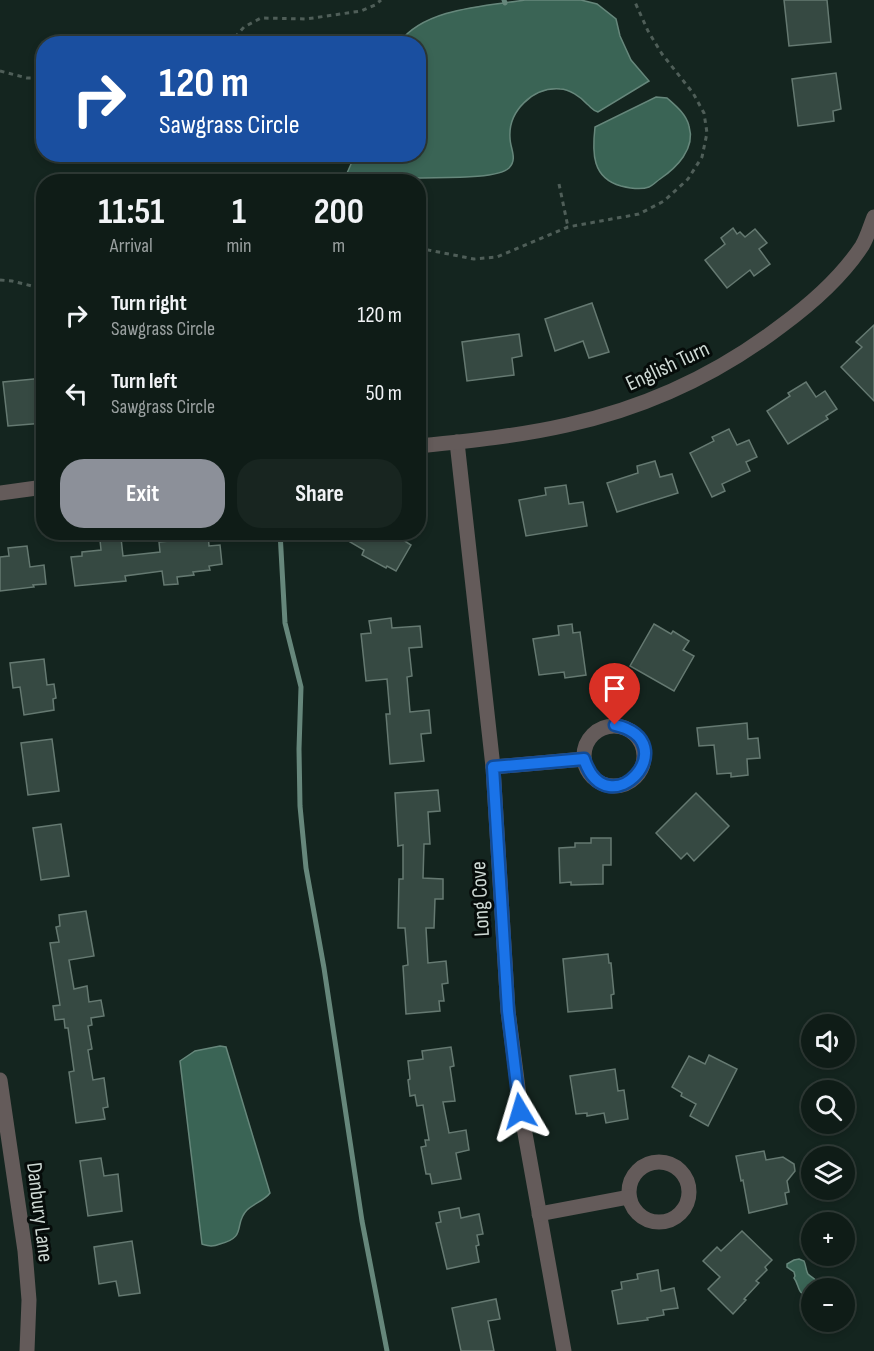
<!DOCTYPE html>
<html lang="en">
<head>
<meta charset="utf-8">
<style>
  :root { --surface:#0f1c17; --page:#182520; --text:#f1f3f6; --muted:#9ba1a1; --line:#2f3a36; --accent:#8c9099 }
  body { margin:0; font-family:"Sofia Sans Condensed",sans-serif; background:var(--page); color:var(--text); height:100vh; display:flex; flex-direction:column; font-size:22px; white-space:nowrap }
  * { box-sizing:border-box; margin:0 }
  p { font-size:20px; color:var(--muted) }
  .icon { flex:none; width:33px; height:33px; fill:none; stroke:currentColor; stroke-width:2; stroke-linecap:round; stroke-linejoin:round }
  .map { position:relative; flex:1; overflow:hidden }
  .side { position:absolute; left:36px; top:174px; width:390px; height:366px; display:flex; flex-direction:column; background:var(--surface); border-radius:24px; box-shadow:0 3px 9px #0003,0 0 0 2px var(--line) }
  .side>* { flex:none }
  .hud { position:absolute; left:36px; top:36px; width:390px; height:126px; border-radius:24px; box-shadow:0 3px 9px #0003,0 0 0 2px var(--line); background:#1a4fa0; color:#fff; overflow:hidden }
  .controls { position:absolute; left:801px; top:1014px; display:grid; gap:12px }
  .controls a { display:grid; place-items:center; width:54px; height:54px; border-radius:50%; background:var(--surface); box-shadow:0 3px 9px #0003,0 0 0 2px var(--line); font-size:30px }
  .pin { position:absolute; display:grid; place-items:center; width:51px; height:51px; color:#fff; margin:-62px -26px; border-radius:50% 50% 50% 0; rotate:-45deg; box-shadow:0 0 6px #0007 }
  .pin .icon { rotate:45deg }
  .me { position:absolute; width:66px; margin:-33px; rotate:353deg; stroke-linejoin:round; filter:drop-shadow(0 0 4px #0008) }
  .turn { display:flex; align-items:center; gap:21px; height:126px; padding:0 24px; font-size:27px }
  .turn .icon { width:78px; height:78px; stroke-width:2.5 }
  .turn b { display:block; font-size:42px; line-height:51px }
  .eta { display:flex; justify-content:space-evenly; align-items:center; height:102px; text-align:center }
  .eta b { font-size:36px; font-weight:700; line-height:42px }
  .primary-button { display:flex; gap:12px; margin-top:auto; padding:12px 24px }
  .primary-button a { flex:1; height:69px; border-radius:24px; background:var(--accent); color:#fff; font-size:24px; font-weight:700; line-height:69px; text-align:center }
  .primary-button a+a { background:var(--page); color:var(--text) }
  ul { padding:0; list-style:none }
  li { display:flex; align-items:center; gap:18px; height:78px; padding:0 24px }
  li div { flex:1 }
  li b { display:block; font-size:22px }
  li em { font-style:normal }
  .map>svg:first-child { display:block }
  .water { fill:#3a6455; stroke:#66877b; stroke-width:1.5 }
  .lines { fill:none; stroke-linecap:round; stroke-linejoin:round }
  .stream { stroke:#66877b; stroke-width:5 }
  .building { fill:#364942; stroke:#657971; stroke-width:1.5 }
  .path { stroke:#4f5e58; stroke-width:3; stroke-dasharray:4.5 4.5; stroke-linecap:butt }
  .minor { stroke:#645b5a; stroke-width:15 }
  .route-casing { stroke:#114b97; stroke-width:15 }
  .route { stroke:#1a73e8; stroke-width:10 }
  .labels { text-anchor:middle; stroke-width:6; stroke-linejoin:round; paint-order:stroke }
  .street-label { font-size:22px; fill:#ced9d4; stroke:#060c0a }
</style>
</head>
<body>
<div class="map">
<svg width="874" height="1351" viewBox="0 0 874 1351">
  <rect width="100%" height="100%" fill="#14251f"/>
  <g class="water">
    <path d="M 525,0 L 581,0 L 597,4 L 616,19 L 620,36 L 631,60 L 649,81 L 598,112 C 592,110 592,108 587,104 C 581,97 569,89 560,89 C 533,87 508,111 510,138 C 510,148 518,159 509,168 C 496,180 437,177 418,178 C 410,179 403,181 395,182 C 379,183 362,182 345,181 L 344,180 L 355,155 L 418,154 L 418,44 L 399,43 C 424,8 486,6 525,0 Z"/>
    <path d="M 656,97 L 667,98 C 676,106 686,114 689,126 C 696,149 676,168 660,179 C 657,181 652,186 649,187 C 641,190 629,188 621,186 C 592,178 592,153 595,127 Z"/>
    <path d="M 220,1046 L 226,1047 L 270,1193 C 264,1201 254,1203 247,1210 C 233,1224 248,1237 220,1244 C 212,1247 209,1246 202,1244 L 180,1061 L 195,1051 Z"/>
    <path d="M 799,1259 L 804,1261 C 806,1265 806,1271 808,1274 C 814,1280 819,1278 816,1288 L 812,1288 L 811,1292 C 797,1299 800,1285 794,1278 L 795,1276 L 794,1272 L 787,1267 L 787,1264 L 794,1260 Z"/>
  </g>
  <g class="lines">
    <g class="stream">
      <polyline points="504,0 505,3"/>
      <polyline points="280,532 285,623 301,687 299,749 300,806 306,868 324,968 362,1221 387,1351"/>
    </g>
  </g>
  <g class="building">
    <polygon points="784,0 827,0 831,42 789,46"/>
    <polygon points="836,73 841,109 833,111 834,121 798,126 792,79"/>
    <polygon points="733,228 737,234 740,232 745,237 755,229 767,243 759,249 770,264 754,276 750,270 727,288 705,260 725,244 721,238"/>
    <polygon points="592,303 609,352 589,358 583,341 555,351 545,319"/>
    <polygon points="874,325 874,401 841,367 862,347 856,342"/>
    <polygon points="519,334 522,356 512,358 514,375 467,381 462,342"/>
    <polygon points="44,378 44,423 8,426 3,382"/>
    <polygon points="806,382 816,397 825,391 837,409 826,416 828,419 788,444 767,411 790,396 788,393"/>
    <polygon points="729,429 737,445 749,440 757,457 746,462 750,471 722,484 725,491 712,497 690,453 714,441 712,437"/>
    <polygon points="655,461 660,477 672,474 678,493 617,512 607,483 638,473 637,466"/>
    <polygon points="566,485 569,504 583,502 587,526 526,536 519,500 546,495 545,488"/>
    <polygon points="185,532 208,532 209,546 220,545 222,564 209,566 210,570 193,572 194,575 177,577 178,584 164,585 162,571 125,576 126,581 75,586 71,557 82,556 82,552 101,550 100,540 121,538 123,556 160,552 159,542 169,541 169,537 185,535"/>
    <polygon points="333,532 391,532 411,545 396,571 387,566 386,568 362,555 364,550"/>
    <polygon points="27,546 30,567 44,565 46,584 33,585 34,587 0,591 0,557 9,556 8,548"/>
    <polygon points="391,618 392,628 420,626 422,647 409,648 412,676 407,677 410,712 429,710 431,733 421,734 424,761 390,764 386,714 390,714 387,679 366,681 361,634 371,633 369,621"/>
    <polygon points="572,624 573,633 580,632 586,675 565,678 564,672 539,675 533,639 559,635 558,626"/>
    <polygon points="654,624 671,634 673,631 689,641 683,650 694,656 674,691 630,666"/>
    <polygon points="44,659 47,685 54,684 56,698 53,699 54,710 24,715 20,687 13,688 10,663"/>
    <polygon points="747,723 748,739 758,738 760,758 747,759 748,775 731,777 731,773 717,774 714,745 699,746 697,728"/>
    <polygon points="52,739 59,791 28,795 21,743"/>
    <polygon points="438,790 440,811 428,812 430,844 424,844 423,878 443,879 443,899 435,899 434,928 426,928 428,963 446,961 448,983 442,984 444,1001 439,1001 440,1011 406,1014 403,966 408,965 405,928 398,928 399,879 403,879 403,845 398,846 395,793"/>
    <polygon points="696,793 729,826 694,861 687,853 681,859 656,833"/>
    <polygon points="61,824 69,876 41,880 33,828"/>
    <polygon points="591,838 611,838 611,865 603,865 603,884 571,885 571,882 560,883 559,848 575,847 575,843 591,843"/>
    <polygon points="86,911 94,956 69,960 74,989 87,986 89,1002 101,1000 104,1016 91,1018 92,1025 88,1026 92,1049 88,1050 93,1080 104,1078 108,1107 103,1108 105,1119 76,1123 69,1072 74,1071 68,1028 65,1028 64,1019 55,1020 53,1006 60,1005 50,943 59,942 56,927 60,926 59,915"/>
    <polygon points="608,954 609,963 611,963 614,994 611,995 612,1008 568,1012 563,959"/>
    <polygon points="451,1047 454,1066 450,1067 455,1101 443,1102 449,1133 466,1130 469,1150 456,1153 461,1179 432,1184 430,1174 426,1174 421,1147 426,1146 425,1140 429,1140 423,1105 417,1106 415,1095 410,1096 408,1080 410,1079 408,1061 423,1059 422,1051"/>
    <polygon points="709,1055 737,1069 708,1126 690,1116 696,1104 681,1096 682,1093 672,1087 689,1056 705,1064"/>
    <polygon points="615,1069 618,1091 624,1090 628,1119 606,1123 604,1113 587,1116 587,1113 576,1114 570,1076"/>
    <polygon points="764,1151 766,1160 783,1157 794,1164 795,1171 787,1181 789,1192 785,1193 787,1204 749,1213 743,1180 741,1181 736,1156"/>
    <polygon points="101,1158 104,1176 118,1174 122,1211 88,1216 80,1161"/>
    <polygon points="459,1208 461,1218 479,1214 483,1234 477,1235 479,1245 476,1246 479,1262 447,1269 436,1223 441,1222 439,1212"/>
    <polygon points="742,1231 772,1260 765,1267 767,1270 756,1281 759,1283 744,1299 746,1300 733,1314 708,1289 720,1277 703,1261 717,1247 721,1251"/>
    <polygon points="132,1241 140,1293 119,1296 116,1281 99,1284 94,1247"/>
    <polygon points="658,1270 661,1291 674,1288 678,1308 663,1310 664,1315 647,1318 648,1320 618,1324 612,1291 622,1289 621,1282 638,1279 637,1274"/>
    <polygon points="496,1299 500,1319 488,1321 494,1351 461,1351 452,1308"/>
  </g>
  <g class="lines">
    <g class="path">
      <polyline points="229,44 244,27 261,18 306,19 361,11 375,5 381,0"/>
      <polyline points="0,71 27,78 44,78"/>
      <polyline points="559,184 568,227"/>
      <polyline points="418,248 474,259 497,257 568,227 639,214 664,201 688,179 702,157 707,133 704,113 693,93 662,54 648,31 634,0"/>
      <polyline points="0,280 12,281 44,289"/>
    </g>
    <g class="minor">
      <polyline points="457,442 493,767 508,1011 521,1111 564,1351"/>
      <path d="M 418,446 C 468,441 519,436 567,425 C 645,408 718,374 781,326 C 811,304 841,278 862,246 C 867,238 870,227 874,217"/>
      <polyline points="0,493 44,487"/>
      <circle cx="614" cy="756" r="30"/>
      <polyline points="493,767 584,759"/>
      <polyline points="0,1080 25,1251 29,1300 27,1351"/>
      <circle cx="659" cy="1192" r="30"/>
      <polyline points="539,1214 629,1197"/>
    </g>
  </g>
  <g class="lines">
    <defs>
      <path id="route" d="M 520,1111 L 508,1011 L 493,767 L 584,759 C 608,830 688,742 615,725"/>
    </defs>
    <use href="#route" class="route-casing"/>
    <use href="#route" class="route"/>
  </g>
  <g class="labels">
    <g class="street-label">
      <text transform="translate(667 365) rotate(-25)" y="8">English Turn</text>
      <text transform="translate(479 899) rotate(-93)" y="8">Long Cove</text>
      <text transform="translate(41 1212) rotate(83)" y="8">Danbury Lane</text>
    </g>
  </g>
</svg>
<div class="controls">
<a><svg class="icon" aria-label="sound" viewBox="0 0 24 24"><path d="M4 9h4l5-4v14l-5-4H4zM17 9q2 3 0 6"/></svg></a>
<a><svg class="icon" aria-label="search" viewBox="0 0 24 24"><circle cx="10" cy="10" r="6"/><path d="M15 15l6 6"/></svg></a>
<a><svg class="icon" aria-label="layers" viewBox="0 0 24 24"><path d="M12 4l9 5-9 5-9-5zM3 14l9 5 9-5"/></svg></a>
<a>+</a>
<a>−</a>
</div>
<div class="pin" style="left:615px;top:725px;background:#d93025"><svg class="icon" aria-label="arrive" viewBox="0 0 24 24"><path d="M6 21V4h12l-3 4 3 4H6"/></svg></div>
<svg class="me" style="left:520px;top:1111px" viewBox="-20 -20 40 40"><path d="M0-17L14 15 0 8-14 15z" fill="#1a73e8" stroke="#fff" stroke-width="4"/></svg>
<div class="hud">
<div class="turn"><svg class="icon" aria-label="right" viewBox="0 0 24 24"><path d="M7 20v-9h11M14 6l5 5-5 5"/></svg><div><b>120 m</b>Sawgrass Circle</div></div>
</div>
<section class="side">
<div class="eta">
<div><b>11:51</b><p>Arrival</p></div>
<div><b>1</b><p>min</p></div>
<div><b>200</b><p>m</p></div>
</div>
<ul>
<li><svg class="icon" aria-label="right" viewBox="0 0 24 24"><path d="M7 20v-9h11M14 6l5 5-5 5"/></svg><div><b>Turn right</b><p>Sawgrass Circle</p></div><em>120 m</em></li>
<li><svg class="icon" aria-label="left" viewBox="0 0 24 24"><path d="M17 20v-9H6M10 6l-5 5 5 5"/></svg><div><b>Turn left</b><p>Sawgrass Circle</p></div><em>50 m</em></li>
</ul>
<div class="primary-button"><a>Exit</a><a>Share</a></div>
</section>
</div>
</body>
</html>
